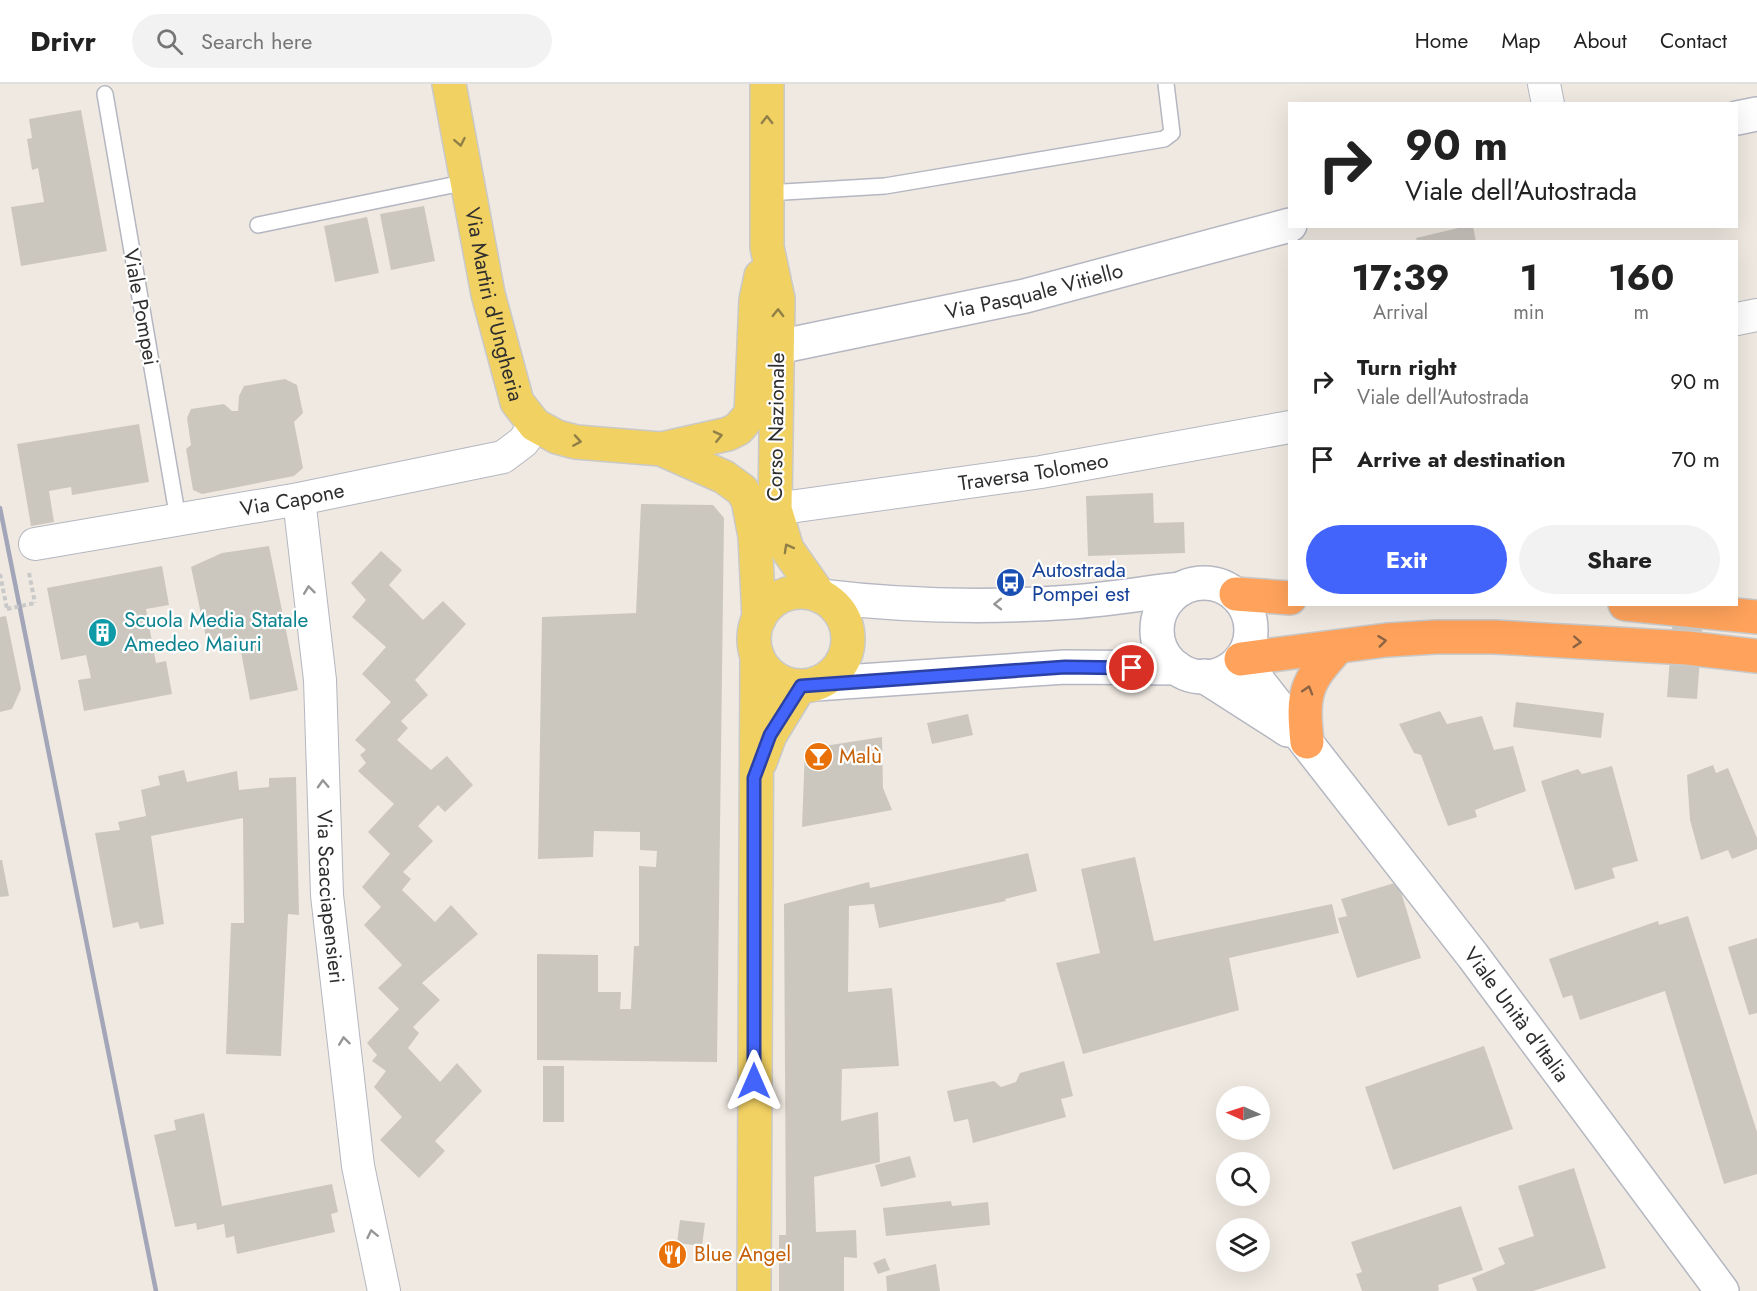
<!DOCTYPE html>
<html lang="en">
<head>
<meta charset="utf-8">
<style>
  :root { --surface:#fff; --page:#f2f2f2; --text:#222; --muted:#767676; --line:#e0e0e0; --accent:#4264fb }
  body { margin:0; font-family:Jost,sans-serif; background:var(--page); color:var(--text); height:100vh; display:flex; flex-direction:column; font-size:22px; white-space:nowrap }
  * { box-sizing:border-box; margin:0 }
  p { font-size:20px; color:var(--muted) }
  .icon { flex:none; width:33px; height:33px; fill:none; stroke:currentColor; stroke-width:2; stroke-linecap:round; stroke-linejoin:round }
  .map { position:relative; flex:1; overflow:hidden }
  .drawer { position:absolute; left:1288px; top:156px; width:450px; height:366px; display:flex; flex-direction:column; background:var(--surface); border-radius:0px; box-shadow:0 6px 24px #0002 }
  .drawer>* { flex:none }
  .hud { position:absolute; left:1288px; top:18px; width:450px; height:126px; border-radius:0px; box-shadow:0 6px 24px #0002; background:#fff; color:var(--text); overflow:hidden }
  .needle { width:39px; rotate:273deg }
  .tools { position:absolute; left:1216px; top:1002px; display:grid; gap:12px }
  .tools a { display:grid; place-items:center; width:54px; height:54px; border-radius:50%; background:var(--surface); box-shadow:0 6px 24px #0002; font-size:30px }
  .pin { position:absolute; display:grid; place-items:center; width:51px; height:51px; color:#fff; margin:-26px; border:3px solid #fff; border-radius:50%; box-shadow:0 2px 6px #0007 }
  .me { position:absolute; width:66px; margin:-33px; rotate:0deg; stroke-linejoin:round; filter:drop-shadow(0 0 4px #0008) }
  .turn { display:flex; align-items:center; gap:21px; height:126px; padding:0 18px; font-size:27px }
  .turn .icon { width:78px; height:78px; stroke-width:2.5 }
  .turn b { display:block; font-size:42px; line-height:51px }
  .eta { display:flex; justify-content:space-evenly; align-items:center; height:102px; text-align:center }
  .eta b { font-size:36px; font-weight:700; line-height:42px }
  .cta { display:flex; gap:12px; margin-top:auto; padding:12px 18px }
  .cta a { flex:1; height:69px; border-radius:36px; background:var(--accent); color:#fff; font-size:24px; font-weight:700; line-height:69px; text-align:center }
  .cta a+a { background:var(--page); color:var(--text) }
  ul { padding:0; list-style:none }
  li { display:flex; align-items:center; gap:18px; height:78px; padding:0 18px }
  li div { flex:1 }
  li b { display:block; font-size:22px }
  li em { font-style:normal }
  header { display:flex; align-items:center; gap:36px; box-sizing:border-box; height:84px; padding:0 30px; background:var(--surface); border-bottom:2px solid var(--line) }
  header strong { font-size:28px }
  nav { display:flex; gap:33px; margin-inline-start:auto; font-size:21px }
  .search { width:420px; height:54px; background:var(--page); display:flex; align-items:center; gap:15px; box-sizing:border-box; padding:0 21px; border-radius:33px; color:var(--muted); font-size:22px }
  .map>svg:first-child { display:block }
  .building { fill:#cbc7bf }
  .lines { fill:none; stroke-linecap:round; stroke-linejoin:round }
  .lane-casing { stroke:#b4b7c1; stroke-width:18 }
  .street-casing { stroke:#b4b7c1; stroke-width:34 }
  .secondary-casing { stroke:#b4b7c1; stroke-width:36 }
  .primary-casing { stroke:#c9c9c9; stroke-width:36 }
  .highway-casing { stroke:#c9c9c9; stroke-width:36 }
  .path { stroke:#c9c9c9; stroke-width:4; stroke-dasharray:4.5 3; stroke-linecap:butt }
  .lane { stroke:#fff; stroke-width:15 }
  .street { stroke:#fff; stroke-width:32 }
  .secondary { stroke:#fff; stroke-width:33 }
  .primary { stroke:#f2d163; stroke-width:33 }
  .highway { stroke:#ffa35c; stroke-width:33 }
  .rail { stroke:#a3a6b8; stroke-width:4.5 }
  .path-bridge { stroke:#c9c9c9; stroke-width:4; stroke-dasharray:4.5 3; stroke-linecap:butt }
  .oneway { stroke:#908048 }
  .oneway2 { stroke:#969696 }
  .oneway3 { stroke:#8c6343 }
  .route-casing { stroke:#2b41a3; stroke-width:15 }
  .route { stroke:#4264fb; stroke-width:10 }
  .labels { text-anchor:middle; stroke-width:4.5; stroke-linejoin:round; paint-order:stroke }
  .street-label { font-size:21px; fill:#2e2e2e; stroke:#fff }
  .transit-label { font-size:21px; fill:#164399; stroke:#fff; text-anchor:start }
  .culture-label { font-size:21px; fill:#0d838f; stroke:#fff; text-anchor:start }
  .food-label { font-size:21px; fill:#c56008; stroke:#fff; text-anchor:start }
</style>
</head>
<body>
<header>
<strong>Drivr</strong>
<div class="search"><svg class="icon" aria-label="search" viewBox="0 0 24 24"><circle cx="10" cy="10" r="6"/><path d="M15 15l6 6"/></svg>Search here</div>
<nav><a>Home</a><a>Map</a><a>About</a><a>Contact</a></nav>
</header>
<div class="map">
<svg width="1757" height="1207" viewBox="0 0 1757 1207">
  <rect width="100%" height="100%" fill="#efe9e1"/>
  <g class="building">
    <polygon points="81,26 107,167 21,182 11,123 44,118 38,84 32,86 27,55 32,54 29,35"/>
    <polygon points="424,122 435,177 391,186 380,130"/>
    <polygon points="367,133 379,189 335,198 324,142"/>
    <polygon points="1467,142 1473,142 1476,158 1417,158 1416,154"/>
    <polygon points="285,295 297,301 303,329 294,338 303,384 294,392 202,410 193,406 186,365 191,361 187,334 191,325 224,320 232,327 238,327 239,312 244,302"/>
    <polygon points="139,340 149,398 72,411 71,403 49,407 54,438 31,442 17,360"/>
    <polygon points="1153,409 1154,439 1184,438 1185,469 1088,472 1086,412"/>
    <polygon points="641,420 713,421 724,434 717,978 537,976 537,870 598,871 598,908 621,908 620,925 631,925 634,862 639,862 639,782 656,783 657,767 640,766 640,748 594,747 593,773 538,775 542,533 636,529"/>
    <polygon points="269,462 298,606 250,616 238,552 207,558 191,483 222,469"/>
    <polygon points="381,467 402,486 389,501 423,536 443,517 466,540 415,596 428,611 401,637 408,644 397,656 431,686 447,672 473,701 445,728 438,721 418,742 433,757 403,788 411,795 402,806 435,838 451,821 478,850 422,899 440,916 413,943 419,949 408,964 440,998 457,979 482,1007 435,1057 445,1067 419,1094 380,1056 402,1033 374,1003 386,987 372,977 377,971 367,959 399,925 378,904 402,881 364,841 381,823 362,803 390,770 368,748 394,720 358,687 366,679 360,671 366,666 355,656 391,618 362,590 386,563 352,533 366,516 351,499"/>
    <polygon points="162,482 169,521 146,525 156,579 166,577 172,610 84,627 78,596 91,594 86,571 61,576 47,504"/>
    <polygon points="1674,520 1704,521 1697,615 1667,613"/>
    <polygon points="6,532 21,605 12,625 0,628 0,533"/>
    <polygon points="1516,618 1604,629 1601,654 1513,643"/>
    <polygon points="1440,627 1447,640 1482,632 1494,666 1513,662 1526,707 1475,726 1477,733 1448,742 1421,671 1414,669 1399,640"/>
    <polygon points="968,630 973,651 932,660 927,639"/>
    <polygon points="882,653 883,704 892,726 802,743 805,665"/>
    <polygon points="1713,681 1716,689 1728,684 1757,754 1757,765 1732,775 1728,766 1701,776 1690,736 1687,691"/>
    <polygon points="1612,682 1638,777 1612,784 1615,794 1575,806 1541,697 1578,685 1582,690"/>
    <polygon points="184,686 187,698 237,687 239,706 269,703 269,694 296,693 299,831 288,830 281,972 226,970 231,839 244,839 243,734 151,752 164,840 140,845 138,838 113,844 95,749 120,746 118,738 146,732 141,706 160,701 158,692"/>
    <polygon points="1028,769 1037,807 1005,815 1006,817 879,844 874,820 849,822 848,908 892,904 899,982 842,985 841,1037 878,1028 880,1078 814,1093 816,1148 856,1146 857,1174 844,1173 844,1207 779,1207 779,1151 786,1151 784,820 869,798 870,804"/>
    <polygon points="1135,773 1154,857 1332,820 1339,849 1229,874 1239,926 1083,970 1056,879 1100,869 1081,785"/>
    <polygon points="0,776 2,776 9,812 0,813"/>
    <polygon points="1398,798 1421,874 1357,894 1338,834 1347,832 1341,815"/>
    <polygon points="1688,832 1757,1048 1757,1090 1724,1100 1665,907 1580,936 1572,911 1563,914 1549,875 1658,837 1659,841"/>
    <polygon points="1757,854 1757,929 1749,931 1728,863"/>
    <polygon points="1484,962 1513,1045 1393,1086 1365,1003"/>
    <polygon points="1064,977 1073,1012 1061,1015 1066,1033 973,1059 968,1035 954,1038 947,1007 994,997 1001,1003 1016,998 1020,989"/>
    <rect x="543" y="982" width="21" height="56"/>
    <polygon points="204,1029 222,1122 332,1100 338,1128 331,1130 335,1148 237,1170 234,1152 226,1154 224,1140 197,1146 196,1139 175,1143 154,1051 176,1046 174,1036"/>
    <polygon points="910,1072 916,1093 881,1103 875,1081"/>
    <polygon points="1574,1084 1606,1184 1533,1207 1477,1207 1472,1194 1505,1180 1498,1164 1534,1152 1518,1102"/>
    <polygon points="951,1117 952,1122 988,1118 990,1141 886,1152 883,1124"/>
    <polygon points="1461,1122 1483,1186 1438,1201 1439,1206 1437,1207 1362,1207 1356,1190 1362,1188 1351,1158"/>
    <polygon points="680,1136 705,1139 702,1162 677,1159"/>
    <polygon points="885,1174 890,1186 878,1190 873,1179"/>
    <polygon points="936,1180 940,1207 887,1207 886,1192"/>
  </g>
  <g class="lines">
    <defs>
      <g id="lane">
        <polyline points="105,10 178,435"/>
        <polyline points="767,109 885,102 1164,55 1172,49 1166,0"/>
        <polyline points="258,141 467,98"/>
      </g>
      <g id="street">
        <polyline points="1544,0 1548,20"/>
        <polyline points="1737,235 1757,231"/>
        <path id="s1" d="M 299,415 L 320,596 L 327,811 L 358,1082 L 384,1207"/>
        <path id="s2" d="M 775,425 L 1041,388 L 1290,343"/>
        <path id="s3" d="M 35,460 L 299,415 L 503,373 L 523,358 L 535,341"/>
      </g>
      <g id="secondary">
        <polyline points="1737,34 1757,30"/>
        <path id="s4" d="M 778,263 L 1025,212 L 1290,141"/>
        <circle cx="1204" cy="546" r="47"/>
        <path d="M 820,512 C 903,522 989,524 1072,518 C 1109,515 1145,509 1181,505"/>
        <path id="s5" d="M 1241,575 L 1473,872 L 1722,1207"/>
        <polyline points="1204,592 1288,646"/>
        <polyline points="815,600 1065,583 1177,584"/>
      </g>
      <g id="primary">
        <path id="s6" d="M 449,0 L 488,210 L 517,318 L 535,341 L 557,353 L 576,358 L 661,365 L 724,393 L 742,406 L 748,416 L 755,452 L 759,535"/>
        <polyline points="767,0 767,163 778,215 775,425 787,465 820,512"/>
        <polyline points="661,365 728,350 738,345 751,330 756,216 761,192"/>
        <circle cx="801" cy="555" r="47"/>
        <polyline points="760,678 770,651 800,602"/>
        <polyline points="754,1207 757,571"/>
      </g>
      <g id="highway">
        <polyline points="1236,510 1290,514"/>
        <polyline points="1625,520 1757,533"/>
        <polyline points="1241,575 1387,556 1436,553 1494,553 1687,564 1757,572"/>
        <path d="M 1307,658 C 1302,609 1305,599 1338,563"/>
      </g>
    </defs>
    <use href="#lane" class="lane-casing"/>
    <use href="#street" class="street-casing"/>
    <use href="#secondary" class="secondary-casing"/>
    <use href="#primary" class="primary-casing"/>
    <use href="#highway" class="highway-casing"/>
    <g class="path">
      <polyline points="29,489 35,519"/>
      <polyline points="0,490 7,525"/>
    </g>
    <use href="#lane" class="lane"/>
    <use href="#street" class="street"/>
    <use href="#secondary" class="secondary"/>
    <use href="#primary" class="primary"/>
    <use href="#highway" class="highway"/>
    <polyline class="rail" points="0,424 156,1207"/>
    <polyline class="path-bridge" points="7,525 35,519"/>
  </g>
  <defs><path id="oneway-chevron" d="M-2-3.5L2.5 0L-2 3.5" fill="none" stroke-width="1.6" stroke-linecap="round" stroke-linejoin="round" transform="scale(1.5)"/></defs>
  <g class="oneway">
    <use href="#oneway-chevron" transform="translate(767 36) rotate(-90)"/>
    <use href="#oneway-chevron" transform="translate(460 58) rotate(79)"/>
    <use href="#oneway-chevron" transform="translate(778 229) rotate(-89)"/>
    <use href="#oneway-chevron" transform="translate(718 352) rotate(-13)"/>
    <use href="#oneway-chevron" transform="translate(577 357) rotate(9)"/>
    <use href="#oneway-chevron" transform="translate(788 464) rotate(-119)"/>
  </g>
  <g class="oneway2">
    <use href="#oneway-chevron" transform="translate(309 506) rotate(-97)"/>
    <use href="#oneway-chevron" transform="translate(998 520) rotate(179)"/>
    <use href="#oneway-chevron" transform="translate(323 700) rotate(-92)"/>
    <use href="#oneway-chevron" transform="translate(344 957) rotate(-97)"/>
    <use href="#oneway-chevron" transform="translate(372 1150) rotate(-102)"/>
  </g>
  <g class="oneway3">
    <use href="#oneway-chevron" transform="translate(1382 557) rotate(-7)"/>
    <use href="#oneway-chevron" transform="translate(1577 558) rotate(3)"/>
    <use href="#oneway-chevron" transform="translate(1308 606) rotate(-73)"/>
  </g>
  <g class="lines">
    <defs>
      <polyline id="route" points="754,997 754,694 770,651 801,602 1065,583 1132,584"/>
    </defs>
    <use href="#route" class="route-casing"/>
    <use href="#route" class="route"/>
  </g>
  <defs>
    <symbol id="bus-disc" viewBox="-11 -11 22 22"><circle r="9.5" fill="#1a4fb4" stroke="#fff"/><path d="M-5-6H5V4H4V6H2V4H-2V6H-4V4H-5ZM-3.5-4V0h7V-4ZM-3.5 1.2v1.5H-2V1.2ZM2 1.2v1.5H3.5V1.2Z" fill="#fff"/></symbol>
    <symbol id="building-disc" viewBox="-11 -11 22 22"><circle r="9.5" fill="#0f9aa8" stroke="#fff"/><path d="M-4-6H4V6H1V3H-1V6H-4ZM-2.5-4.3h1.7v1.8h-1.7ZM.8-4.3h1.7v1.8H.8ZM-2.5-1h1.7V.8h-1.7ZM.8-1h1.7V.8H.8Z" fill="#fff"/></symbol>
    <symbol id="bar-disc" viewBox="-11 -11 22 22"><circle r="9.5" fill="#e8710a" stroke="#fff"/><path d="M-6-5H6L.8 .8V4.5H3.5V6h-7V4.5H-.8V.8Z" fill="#fff"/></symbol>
    <symbol id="restaurant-disc" viewBox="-11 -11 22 22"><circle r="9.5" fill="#e8710a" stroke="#fff"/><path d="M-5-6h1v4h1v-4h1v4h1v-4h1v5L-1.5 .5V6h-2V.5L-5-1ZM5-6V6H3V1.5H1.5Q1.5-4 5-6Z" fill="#fff"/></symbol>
  </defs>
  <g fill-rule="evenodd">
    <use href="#bus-disc" x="994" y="482" width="33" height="33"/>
    <use href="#building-disc" x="86" y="532" width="33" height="33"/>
    <use href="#bar-disc" x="802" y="656" width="33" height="33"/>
    <use href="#restaurant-disc" x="656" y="1154" width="33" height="33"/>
  </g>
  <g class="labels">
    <g class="street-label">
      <text dy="7" stroke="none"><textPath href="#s4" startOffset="262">Via Pasquale Vitiello</textPath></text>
      <text dy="7" stroke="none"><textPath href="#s6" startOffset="225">Via Martiri d'Ungheria</textPath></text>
      <text transform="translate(141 223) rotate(80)" y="7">Viale Pompei</text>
      <text transform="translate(776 343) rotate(-89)" y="7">Corso Nazionale</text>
      <text dy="7" stroke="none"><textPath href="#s2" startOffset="261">Traversa Tolomeo</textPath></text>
      <text dy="7" stroke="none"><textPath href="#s3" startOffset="261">Via Capone</textPath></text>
      <text dy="7" stroke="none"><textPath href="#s1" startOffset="399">Via Scacciapensieri</textPath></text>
      <text dy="7" stroke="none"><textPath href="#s5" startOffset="450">Viale Unità d'Italia</textPath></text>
    </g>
    <g class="transit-label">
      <text x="1032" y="493">Autostrada<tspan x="1032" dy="24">Pompei est</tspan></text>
    </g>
    <g class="culture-label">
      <text x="124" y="543">Scuola Media Statale<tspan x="124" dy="24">Amedeo Maiuri</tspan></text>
    </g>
    <g class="food-label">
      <text x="839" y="679">Malù</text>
      <text x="694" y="1177">Blue Angel</text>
    </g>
  </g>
</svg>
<div class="tools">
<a><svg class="needle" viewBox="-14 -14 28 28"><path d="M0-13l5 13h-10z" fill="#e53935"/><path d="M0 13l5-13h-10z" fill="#767676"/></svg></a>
<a><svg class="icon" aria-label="search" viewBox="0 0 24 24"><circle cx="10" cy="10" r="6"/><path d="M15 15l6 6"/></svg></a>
<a><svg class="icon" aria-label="layers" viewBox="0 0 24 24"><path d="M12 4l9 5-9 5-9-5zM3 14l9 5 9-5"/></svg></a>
</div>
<div class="pin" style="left:1132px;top:584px;background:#d93025"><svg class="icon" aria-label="arrive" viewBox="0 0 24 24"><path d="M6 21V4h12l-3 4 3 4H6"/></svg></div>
<svg class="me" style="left:754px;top:997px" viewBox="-20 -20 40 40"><path d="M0-17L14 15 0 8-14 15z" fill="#4264fb" stroke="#fff" stroke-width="4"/></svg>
<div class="hud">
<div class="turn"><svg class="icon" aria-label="right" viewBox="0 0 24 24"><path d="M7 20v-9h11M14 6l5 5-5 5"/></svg><div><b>90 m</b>Viale dell'Autostrada</div></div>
</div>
<section class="drawer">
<div class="eta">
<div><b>17:39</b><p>Arrival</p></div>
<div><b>1</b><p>min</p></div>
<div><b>160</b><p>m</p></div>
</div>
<ul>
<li><svg class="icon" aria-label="right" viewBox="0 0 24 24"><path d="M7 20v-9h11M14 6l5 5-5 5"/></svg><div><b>Turn right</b><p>Viale dell'Autostrada</p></div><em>90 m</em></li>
<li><svg class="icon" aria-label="arrive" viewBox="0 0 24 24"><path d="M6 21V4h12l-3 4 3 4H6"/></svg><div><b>Arrive at destination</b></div><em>70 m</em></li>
</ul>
<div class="cta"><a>Exit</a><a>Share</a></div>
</section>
</div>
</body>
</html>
